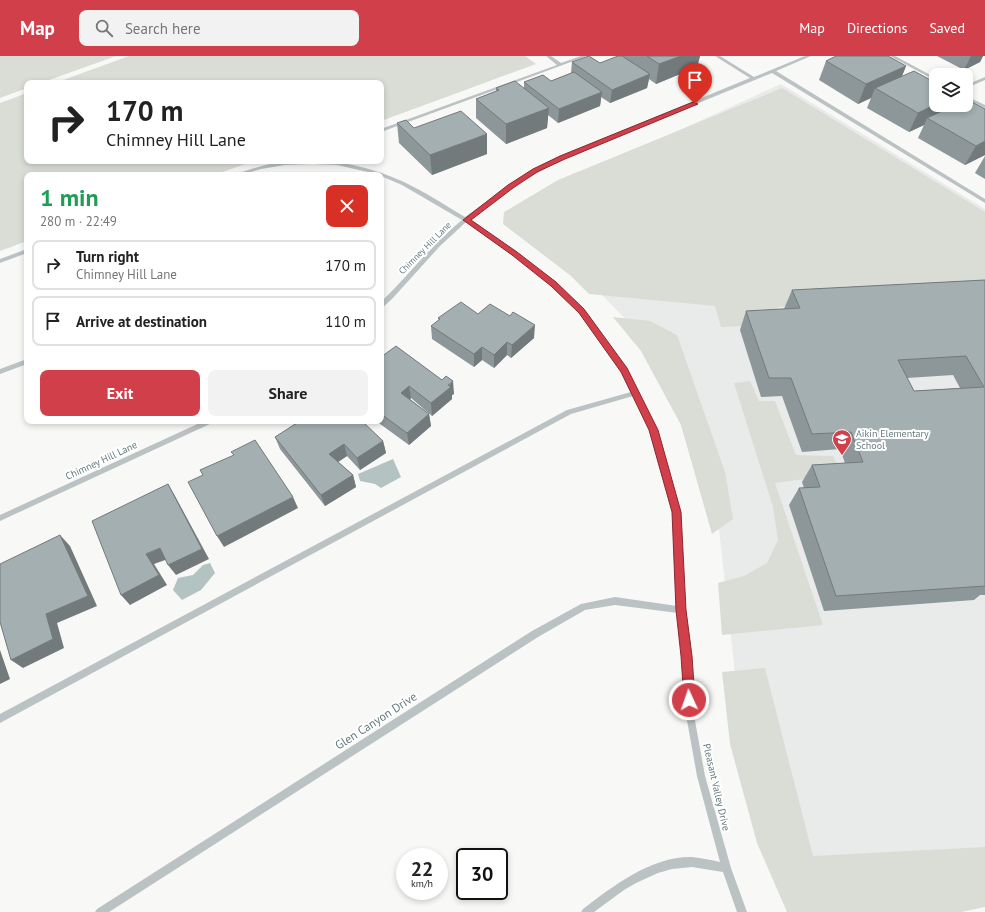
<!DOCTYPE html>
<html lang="en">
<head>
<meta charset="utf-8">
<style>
  :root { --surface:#fff; --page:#f2f2f2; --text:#222; --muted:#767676; --line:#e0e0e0; --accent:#d03f4a }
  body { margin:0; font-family:"PT Sans",sans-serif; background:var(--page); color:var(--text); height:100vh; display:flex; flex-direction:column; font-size:15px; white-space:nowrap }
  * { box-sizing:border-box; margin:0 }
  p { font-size:13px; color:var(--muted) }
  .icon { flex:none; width:22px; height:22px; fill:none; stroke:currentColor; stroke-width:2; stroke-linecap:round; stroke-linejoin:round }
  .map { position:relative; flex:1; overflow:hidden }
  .drawer { position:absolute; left:24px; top:116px; width:360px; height:252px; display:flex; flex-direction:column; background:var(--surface); border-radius:8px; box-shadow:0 2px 6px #0003 }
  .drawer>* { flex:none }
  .banner { position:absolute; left:24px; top:24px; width:360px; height:84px; border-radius:8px; box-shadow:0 2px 6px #0003; background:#fff; color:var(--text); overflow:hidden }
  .tools { position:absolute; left:929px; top:12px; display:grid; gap:8px }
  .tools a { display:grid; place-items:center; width:44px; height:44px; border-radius:8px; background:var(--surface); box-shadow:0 2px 6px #0003; font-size:20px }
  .speed { position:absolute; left:396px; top:792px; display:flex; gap:8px; font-size:20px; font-weight:700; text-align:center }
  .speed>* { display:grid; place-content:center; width:52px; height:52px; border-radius:50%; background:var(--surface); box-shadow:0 2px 6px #0003; line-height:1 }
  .speed small { font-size:10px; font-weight:400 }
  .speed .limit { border:2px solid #111; border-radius:6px; background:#fff; color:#111 }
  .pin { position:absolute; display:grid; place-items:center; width:34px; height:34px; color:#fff; margin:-41px -17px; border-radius:50% 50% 50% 0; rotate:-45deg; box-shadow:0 0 4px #0007 }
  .pin .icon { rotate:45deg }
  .me { position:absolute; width:44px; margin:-22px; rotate:357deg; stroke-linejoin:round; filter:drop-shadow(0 0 3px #0008) }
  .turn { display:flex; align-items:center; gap:14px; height:84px; padding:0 16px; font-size:18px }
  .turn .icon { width:52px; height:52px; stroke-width:2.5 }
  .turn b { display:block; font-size:28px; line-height:34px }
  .round { display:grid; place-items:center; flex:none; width:42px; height:42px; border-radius:8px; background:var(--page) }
  .summary { display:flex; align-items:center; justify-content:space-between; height:68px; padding:0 16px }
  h1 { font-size:24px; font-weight:700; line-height:30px; color:#1e9e55 }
  .action { display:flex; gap:8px; margin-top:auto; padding:8px 16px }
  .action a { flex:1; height:46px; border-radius:8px; background:var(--accent); color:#fff; font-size:16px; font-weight:700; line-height:46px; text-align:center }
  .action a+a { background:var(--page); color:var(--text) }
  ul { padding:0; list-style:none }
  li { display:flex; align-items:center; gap:12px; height:50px; margin:0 8px 6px; padding:0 8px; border:2px solid var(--line); border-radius:8px }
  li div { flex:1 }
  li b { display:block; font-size:15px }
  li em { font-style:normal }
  header { display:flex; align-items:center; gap:24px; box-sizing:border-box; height:56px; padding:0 20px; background:var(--accent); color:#fff }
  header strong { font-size:19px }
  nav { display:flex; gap:22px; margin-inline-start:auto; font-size:14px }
  .search { width:280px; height:36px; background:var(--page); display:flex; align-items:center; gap:10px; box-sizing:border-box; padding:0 14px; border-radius:8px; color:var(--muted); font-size:15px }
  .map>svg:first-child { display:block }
  .built { fill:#e9eaea }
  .green { fill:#daddd6 }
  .water { fill:#b3c3c1 }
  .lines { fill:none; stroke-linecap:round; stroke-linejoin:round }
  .minor { fill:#bbc2c3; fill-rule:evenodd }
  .wall { fill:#8d9698; fill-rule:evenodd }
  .shaded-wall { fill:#737a7c }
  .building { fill:#a4afb1; stroke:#737a7c; fill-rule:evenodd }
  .route { fill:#d03f4a; stroke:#872930 }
  .labels { text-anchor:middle; stroke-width:4; stroke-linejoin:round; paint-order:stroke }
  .far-street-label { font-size:9px; fill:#667a7e; stroke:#fff }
  .poi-label { font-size:10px; fill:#667a7e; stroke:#fff; text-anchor:start }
  .street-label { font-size:10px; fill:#667a7e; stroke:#fff }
  .near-street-label { font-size:12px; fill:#667a7e; stroke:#fff }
</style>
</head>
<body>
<header>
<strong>Map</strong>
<div class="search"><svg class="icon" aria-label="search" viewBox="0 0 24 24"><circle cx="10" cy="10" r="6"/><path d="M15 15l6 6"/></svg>Search here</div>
<nav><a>Map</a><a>Directions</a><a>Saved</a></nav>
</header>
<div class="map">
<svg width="985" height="856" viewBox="0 0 985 856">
  <rect width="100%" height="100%" fill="#f8f8f6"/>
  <polygon class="built" points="781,28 985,153 985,836 803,856 736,626 717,456 683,344 633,271 581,217 556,130"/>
  <g class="green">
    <polygon points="0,0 116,0 41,27 27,27 27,32 0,42"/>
    <polygon points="129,0 525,0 536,8 381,65 381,27 55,27"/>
    <polygon points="782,32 985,156 985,239 777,251 782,268 721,271 715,250 589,238 571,220 503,168 504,156 558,124"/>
    <polygon points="27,37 27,105 254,105 214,119 27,119 27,185 0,195 0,47"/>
    <polygon points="613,261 650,265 677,279 725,416 733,463 712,478 681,369 641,295"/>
    <polygon points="750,325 759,345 775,345 796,399 833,400 842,418 775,427 823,569 722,579 718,527 744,520 767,507 778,484 773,451 734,327"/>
    <polygon points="765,612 813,800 985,791 985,851 961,856 787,856 757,787 730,688 722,616"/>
  </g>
  <g class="water">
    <polygon points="393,403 401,421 381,432 375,428 360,425 358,418"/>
    <polygon points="210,507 215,517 201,534 182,544 173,534 178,522 193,519 203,509"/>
  </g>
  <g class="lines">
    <g class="minor">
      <polygon points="546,0 551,0 561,7 581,0 587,0 381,76 381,73 557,9"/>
      <path d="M 715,0 L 720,0 L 754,21 L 805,0 L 811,0 L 776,15 L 985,143 L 985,147 L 772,17 L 564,102 L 518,128 L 469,163 L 517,196 L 555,227 L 583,254 L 626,312 L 656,374 L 681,456 L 685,554 L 691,600 L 694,659 L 705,720 L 731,812 L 747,856 L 737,856 L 723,816 L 692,811 L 672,813 L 658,817 L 636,827 L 624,834 L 594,856 L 581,856 L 583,853 C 613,830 652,800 692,801 C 702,802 711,804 720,806 L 697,720 L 686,659 L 683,600 L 678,557 L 615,549 L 585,554 L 538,581 L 109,856 L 95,856 L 97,853 L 532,575 L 581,548 L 615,541 L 677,550 L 673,456 L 650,374 L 633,340 L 571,358 L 0,667 L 0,658 L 567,354 L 631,336 L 621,315 L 579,256 L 551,229 L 513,198 L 466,166 L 440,190 L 392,243 L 383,251 L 381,252 L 381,246 C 409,219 432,188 462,164 L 402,129 L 381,120 L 381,119 L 337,109 L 312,108 L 285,109 L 261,113 L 242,119 L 234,119 L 235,118 C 252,113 268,107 286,105 C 327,101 366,109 404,126 C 425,136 445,149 465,161 L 514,126 L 560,100 L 750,22 Z"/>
      <polygon points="890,0 895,0 936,22 936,25"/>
      <polygon points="985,21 985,24 966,32 966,29"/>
      <polygon points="966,40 985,49 985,52 966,43"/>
      <polygon points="27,193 27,197 0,207 0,203"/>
      <polygon points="27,303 27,308 0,318 0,313"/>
      <polygon points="204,365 213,365 212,367 0,465 0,459"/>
    </g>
  </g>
  <g class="wall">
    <polygon points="623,0 700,0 697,11 656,28 649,23 647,32 610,47 601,41 600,50 558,67 548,59 547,72 506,88 476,62 476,43 496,35 496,32 524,32 524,26 551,25 571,17 572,6 600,7 623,1"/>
    <polygon points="937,0 983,0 980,6 964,14"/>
    <polygon points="826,5 906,10 902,20 936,49 952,49 951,51 985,53 985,99 965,109 918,82 924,69 909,76 867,52 871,42 858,48 819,24"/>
    <polygon points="397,67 414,72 487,98 432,119 399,87"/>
    <polygon points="985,100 985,123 975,117"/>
    <path d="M 985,224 L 985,539 L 980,539 L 974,544 L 824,555 L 789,449 L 799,432 L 804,432 L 802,426 L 812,409 L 845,407 L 840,393 L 802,396 L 782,340 L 761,341 L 740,274 L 746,255 L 784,253 L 792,234 ZM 953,319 L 960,332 L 914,335 L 907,322 Z"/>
    <polygon points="478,258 534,282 511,302 507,299 494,312 482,304 474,311 432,283 431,270 439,264 438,262"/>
    <polygon points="381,301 454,338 452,339 452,343 432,360 411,342 410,343 429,358 431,370 409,389 376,365 381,365"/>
    <polygon points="311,367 383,385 386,397 360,414 347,400 338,406 353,419 356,431 325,450 280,393 275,381"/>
  </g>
  <g class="shaded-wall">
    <polygon points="681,0 700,0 697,11 656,28 659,8"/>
    <polygon points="971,0 983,0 980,6 964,14"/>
    <polygon points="906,10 898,30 875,32 871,42 858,48 866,28"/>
    <polygon points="650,18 647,32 610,47 612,34"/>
    <polygon points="602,36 600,50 558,67 559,53"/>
    <polygon points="936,48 936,49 952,49 947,58 927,62 924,69 909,76 918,57"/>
    <polygon points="549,52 547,72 506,88 506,68"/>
    <polygon points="487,78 487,98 432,119 430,99"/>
    <polygon points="985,85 985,99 965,109 976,90"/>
    <polygon points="535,269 534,282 511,302 512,289"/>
    <polygon points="507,286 507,299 494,312 494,299"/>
    <polygon points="482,291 482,304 474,311 474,298"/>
    <polygon points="453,325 454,338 452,339 452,343 432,360 431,347"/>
    <polygon points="409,330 411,342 403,350 401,337"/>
    <polygon points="429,358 431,370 409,389 407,377"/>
    <polygon points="383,385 386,397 360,414 357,402"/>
    <polygon points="344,388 347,400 332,410 329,398"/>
    <polygon points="353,419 356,431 325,450 321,439"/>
    <polygon points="168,428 175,440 209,503 176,519 168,509"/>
    <polygon points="293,441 298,452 224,491 217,480"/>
    <polygon points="60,479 70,490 97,550 57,567 64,592 23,612 11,604"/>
    <polygon points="160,492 168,503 154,508 167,529 130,549 121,539 146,498"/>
    <polygon points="0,594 10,623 0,628"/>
  </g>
  <g class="building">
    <polygon points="589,0 600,7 618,0 622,0 650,18 612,34 572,6"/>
    <polygon points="647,0 681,0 659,8"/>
    <polygon points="836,0 888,0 906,10 866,28 826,5"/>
    <polygon points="914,15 936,27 936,48 918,57 875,32"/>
    <polygon points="574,16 602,36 559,53 524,26 543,19 551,25"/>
    <polygon points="515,25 549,52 506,68 476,43 499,34 496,32"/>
    <polygon points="966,43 985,53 985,85 976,90 927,62 955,49 966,49"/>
    <polygon points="461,55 487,78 430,99 397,67 406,64 414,72"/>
    <path d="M 985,224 L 985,530 L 836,540 L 799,432 L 820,431 L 812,409 L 863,406 L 851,376 L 812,378 L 791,322 L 769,322 L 746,255 L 800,252 L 792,234 ZM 966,300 L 984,331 L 914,335 L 898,304 Z"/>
    <polygon points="461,246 478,258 490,248 510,260 513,256 535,269 512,289 507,286 494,299 482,291 474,298 431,270 440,263 438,262"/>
    <polygon points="396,290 442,324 446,320 453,325 448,329 451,331 431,347 409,330 401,337 429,358 407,377 381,358 381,309 384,307 381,304 381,301"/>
    <polygon points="300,365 308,365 311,367 314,365 362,365 383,385 357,402 344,388 329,398 353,419 321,439 275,381"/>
    <polygon points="255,384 293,441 217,480 188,426 203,419 200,414 234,399 231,396"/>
    <polygon points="168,428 202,493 168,509 160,492 146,498 159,519 121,539 92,465"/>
    <polygon points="60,479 88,540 46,558 53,583 11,604 0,566 0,508"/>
  </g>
  <polygon class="route" points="693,46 698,48 565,103 537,116 513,132 471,164 517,196 556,226 584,253 627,312 658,374 681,456 686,554 692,600 695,644 693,648 689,649 685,648 684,644 681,600 676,554 672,456 649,374 621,316 579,257 551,230 512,199 463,164 508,129 533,113 560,100"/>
  <defs>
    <symbol id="school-pin" viewBox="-11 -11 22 30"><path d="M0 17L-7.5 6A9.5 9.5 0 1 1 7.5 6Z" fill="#d03f4a" stroke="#fff"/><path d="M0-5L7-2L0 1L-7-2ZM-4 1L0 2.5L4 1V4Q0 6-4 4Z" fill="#fff"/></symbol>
  </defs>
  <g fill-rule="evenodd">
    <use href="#school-pin" x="831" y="372" width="22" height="30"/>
  </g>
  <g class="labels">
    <g class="far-street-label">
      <text transform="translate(425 192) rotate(-45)" y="3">Chimney Hill Lane</text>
    </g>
    <g class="poi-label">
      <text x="856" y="381">Aikin Elementary<tspan x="856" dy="12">School</tspan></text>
    </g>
    <g class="street-label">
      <text transform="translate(101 404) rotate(-25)" y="4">Chimney Hill Lane</text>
      <text transform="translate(717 731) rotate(77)" y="4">Pleasant Valley Drive</text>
    </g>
    <g class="near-street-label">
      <text transform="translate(376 665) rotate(-33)" y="4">Glen Canyon Drive</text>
    </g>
  </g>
</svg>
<div class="tools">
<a><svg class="icon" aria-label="layers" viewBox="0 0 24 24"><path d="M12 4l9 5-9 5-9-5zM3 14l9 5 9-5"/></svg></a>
</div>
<div class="speed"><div>22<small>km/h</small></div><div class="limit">30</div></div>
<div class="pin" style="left:695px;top:48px;background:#d93025"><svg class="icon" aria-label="arrive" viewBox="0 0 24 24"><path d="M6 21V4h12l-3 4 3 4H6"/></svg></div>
<svg class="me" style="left:689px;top:644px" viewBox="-20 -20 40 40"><circle r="17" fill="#d03f4a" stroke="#fff" stroke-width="3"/><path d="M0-11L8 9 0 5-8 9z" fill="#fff"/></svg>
<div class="banner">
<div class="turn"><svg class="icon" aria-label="right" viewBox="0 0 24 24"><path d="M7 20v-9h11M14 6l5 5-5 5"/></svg><div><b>170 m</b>Chimney Hill Lane</div></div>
</div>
<section class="drawer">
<div class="summary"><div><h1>1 min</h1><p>280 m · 22:49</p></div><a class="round" style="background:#d93025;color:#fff"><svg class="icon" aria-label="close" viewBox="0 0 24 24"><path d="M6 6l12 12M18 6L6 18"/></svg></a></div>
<ul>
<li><svg class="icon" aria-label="right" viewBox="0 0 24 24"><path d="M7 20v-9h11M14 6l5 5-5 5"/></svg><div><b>Turn right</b><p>Chimney Hill Lane</p></div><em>170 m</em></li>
<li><svg class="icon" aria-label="arrive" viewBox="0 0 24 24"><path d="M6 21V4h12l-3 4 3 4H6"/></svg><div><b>Arrive at destination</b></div><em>110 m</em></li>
</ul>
<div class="action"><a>Exit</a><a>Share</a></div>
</section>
</div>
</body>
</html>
